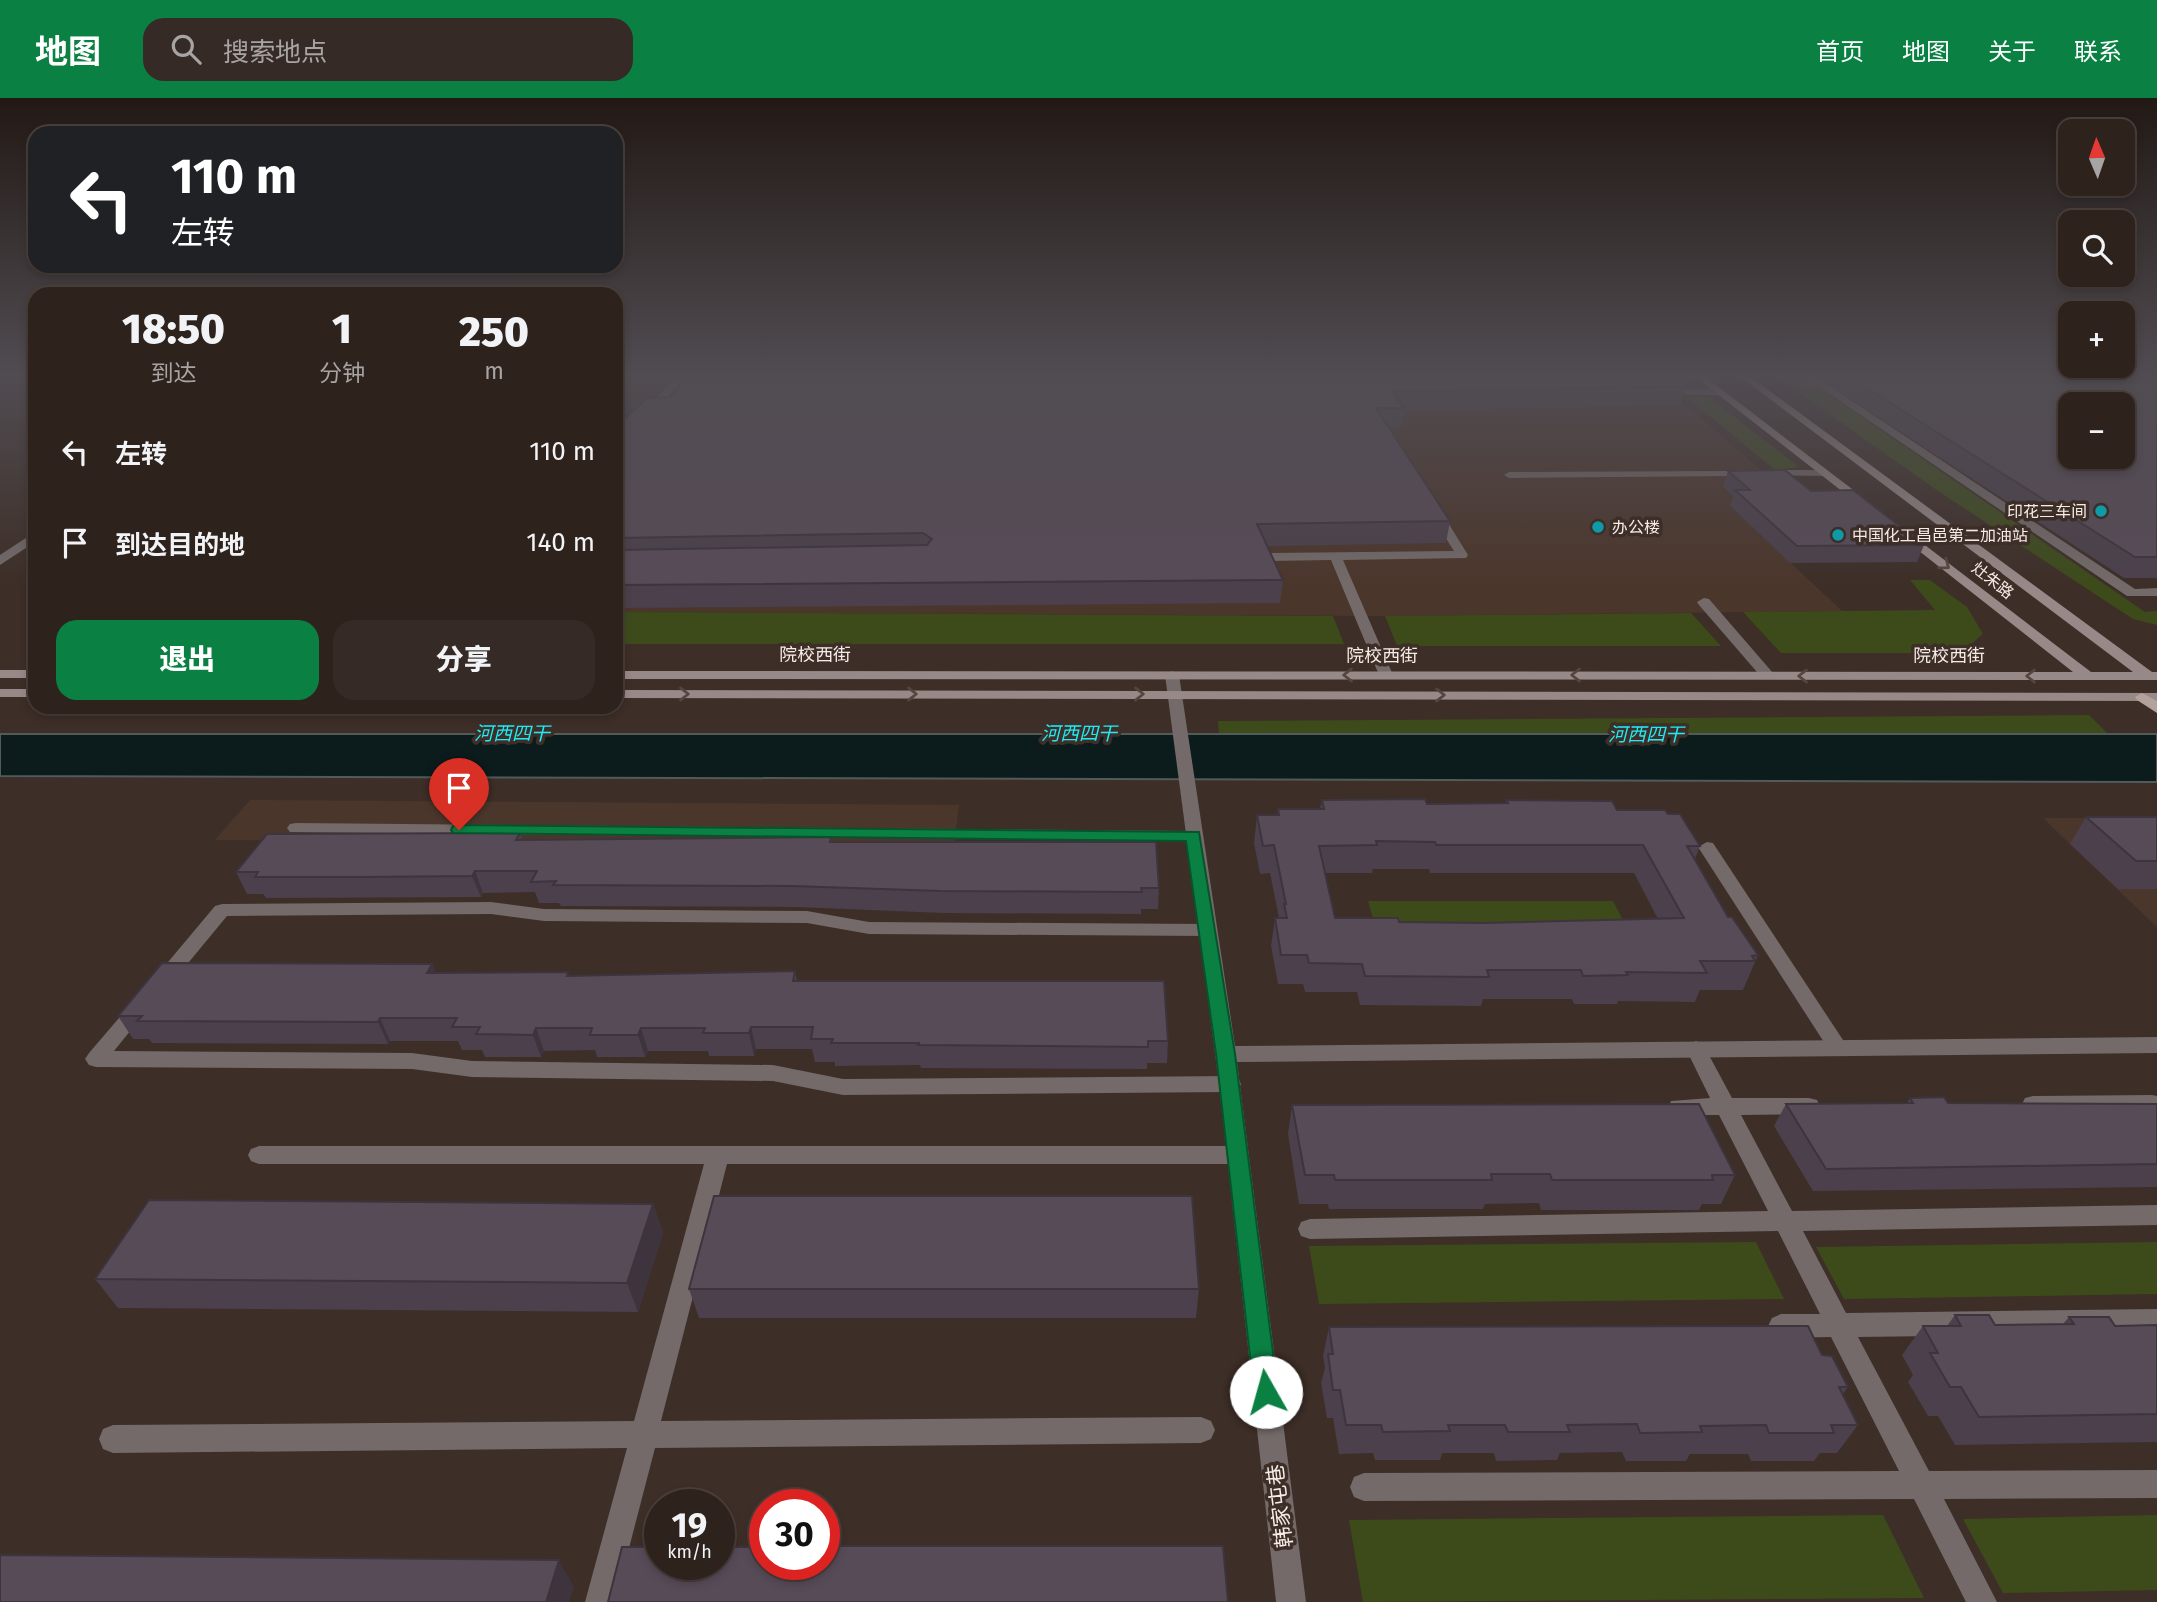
<!DOCTYPE html>
<html lang="zh">
<head>
<meta charset="utf-8">
<style>
  :root { --surface:#2e221d; --page:#362a26; --text:#f1f3f6; --muted:#a7a4a4; --line:#493f3b; --accent:#0b8043 }
  body { margin:0; font-family:"Fira Sans","Noto Sans SC",sans-serif; background:var(--page); color:var(--text); height:100vh; display:flex; flex-direction:column; font-size:26px; white-space:nowrap }
  * { box-sizing:border-box; margin:0 }
  p { font-size:23px; color:var(--muted) }
  .icon { flex:none; width:38px; height:38px; fill:none; stroke:currentColor; stroke-width:2; stroke-linecap:round; stroke-linejoin:round }
  .map { position:relative; flex:1; overflow:hidden }
  .drawer { position:absolute; left:28px; top:189px; width:595px; height:427px; display:flex; flex-direction:column; background:var(--surface); border-radius:21px; box-shadow:0 4px 10px #0003,0 0 0 2px var(--line) }
  .drawer>* { flex:none }
  .guide { position:absolute; left:28px; top:28px; width:595px; height:147px; border-radius:21px; box-shadow:0 4px 10px #0003,0 0 0 2px var(--line); background:#202124; color:#fff; overflow:hidden }
  .needle { width:46px; rotate:358deg }
  .tools { position:absolute; left:2058px; top:21px; display:grid; gap:14px }
  .tools a { display:grid; place-items:center; width:77px; height:77px; border-radius:14px; background:var(--surface); box-shadow:0 4px 10px #0003,0 0 0 2px var(--line); font-size:35px }
  .speed { position:absolute; left:644px; top:1391px; display:flex; gap:14px; font-size:35px; font-weight:700; text-align:center }
  .speed>* { display:grid; place-content:center; width:91px; height:91px; border-radius:50%; background:var(--surface); box-shadow:0 4px 10px #0003,0 0 0 2px var(--line); line-height:1 }
  .speed small { font-size:18px; font-weight:400 }
  .speed .limit { border:10px solid #d22; background:#fff; color:#111 }
  .pin { position:absolute; display:grid; place-items:center; width:60px; height:60px; color:#fff; margin:-72px -30px; border-radius:50% 50% 50% 0; rotate:-45deg; box-shadow:0 0 7px #0007 }
  .pin .icon { rotate:45deg }
  .me { position:absolute; width:77px; margin:-38px; rotate:353deg; stroke-linejoin:round; filter:drop-shadow(0 0 5px #0008) }
  .turn { display:flex; align-items:center; gap:24px; height:147px; padding:0 28px; font-size:32px }
  .turn .icon { width:91px; height:91px; stroke-width:2.5 }
  .turn b { display:block; font-size:49px; line-height:60px }
  .eta { display:flex; justify-content:space-evenly; align-items:center; height:119px; text-align:center }
  .eta b { font-size:42px; font-weight:800; line-height:49px }
  .button { display:flex; gap:14px; margin-top:auto; padding:14px 28px }
  .button a { flex:1; height:80px; border-radius:21px; background:var(--accent); color:#fff; font-size:28px; font-weight:800; line-height:80px; text-align:center }
  .button a+a { background:var(--page); color:var(--text) }
  ul { padding:0; list-style:none }
  li { display:flex; align-items:center; gap:21px; height:91px; padding:0 28px }
  li div { flex:1 }
  li b { display:block; font-size:26px }
  li em { font-style:normal }
  header { display:flex; align-items:center; gap:42px; box-sizing:border-box; height:98px; padding:0 35px; background:var(--accent); color:#fff }
  header strong { font-size:33px }
  nav { display:flex; gap:38px; margin-inline-start:auto; font-size:24px }
  .search { width:490px; height:63px; background:var(--page); display:flex; align-items:center; gap:18px; box-sizing:border-box; padding:0 24px; border-radius:21px; color:var(--muted); font-size:26px }
  .map>svg:first-child { display:block }
  .built { fill:#4b362b }
  .green { fill:#3d4b1b }
  .water { fill:#0c1c1d; stroke:#525a5a; stroke-width:2 }
  .lines { fill:none; stroke-linecap:round; stroke-linejoin:round }
  .service { fill:#736a69; fill-rule:evenodd }
  .minor { fill:#736a69; fill-rule:evenodd }
  .secondary { fill:#978987; fill-rule:evenodd }
  .primary { fill:#b3a19e; fill-rule:evenodd }
  .wall { fill:#4b404b; fill-rule:evenodd }
  .shaded-wall { fill:#3d343d }
  .building { fill:#574b57; stroke:#3d343d; stroke-width:2; fill-rule:evenodd }
  .oneway { stroke:#54453f }
  .route { fill:#0b8043; stroke:#07532c; stroke-width:2 }
  .culture-dot { fill:#0f9aa8; stroke:#3d2e27; stroke-width:2.5 }
  .labels { text-anchor:middle; stroke-width:7; stroke-linejoin:round; paint-order:stroke }
  .far-poi-label { font-size:16px; fill:#f6ece7; stroke:#3d2e27; text-anchor:start }
  .far-street-label { font-size:16px; fill:#f6ece7; stroke:#3d2e27 }
  .street-label { font-size:18px; fill:#f6ece7; stroke:#3d2e27 }
  .water-label { font-size:19px; font-style:italic; fill:#1eebf6; stroke:#3d2e27 }
  .near-street-label { font-size:21px; fill:#f6ece7; stroke:#3d2e27 }
</style>
</head>
<body>
<header>
<strong>地图</strong>
<div class="search"><svg class="icon" aria-label="search" viewBox="0 0 24 24"><circle cx="10" cy="10" r="6"/><path d="M15 15l6 6"/></svg>搜索地点</div>
<nav><a>首页</a><a>地图</a><a>关于</a><a>联系</a></nav>
</header>
<div class="map">
<svg width="2157" height="1504" viewBox="0 0 2157 1504">
  <rect width="100%" height="100%" fill="#3d2e27"/>
  <g class="built">
    <polygon points="616,277 1644,277 1679,307 1685,307 1802,407 1731,409 1842,513 1385,518 616,514"/>
    <polygon points="250,702 959,707 954,747 215,742"/>
    <polygon points="2043,720 2157,720 2157,829 2070,746"/>
  </g>
  <g class="green">
    <polygon points="1774,277 1801,277 2145,514 2157,513 2157,527 2133,521 1938,393"/>
    <polygon points="1687,299 1709,299 1799,369 1775,372"/>
    <polygon points="1910,482 1930,482 1967,509 1983,536 1970,547 1947,555 1781,555 1743,514 1935,512"/>
    <polygon points="616,514 1333,518 1344,546 616,546"/>
    <polygon points="1691,515 1721,548 1397,548 1385,518"/>
    <polygon points="2089,617 2108,636 1219,638 1218,623"/>
    <polygon points="1368,803 1613,803 1624,824 1374,824"/>
    <polygon points="1756,1144 1784,1201 1319,1206 1309,1148"/>
    <polygon points="2157,1144 2157,1196 1844,1201 1816,1149"/>
    <polygon points="1883,1417 1924,1500 1363,1504 1349,1422"/>
    <polygon points="2157,1417 2157,1492 2003,1495 1963,1421"/>
  </g>
  <polygon class="water" points="0,636 2157,636 2157,684 0,678"/>
  <g class="lines">
    <g class="service">
      <polygon points="679,277 689,277 616,350 616,341"/>
      <polygon points="1802,277 1813,277 2135,491 2157,490 2157,498 2127,498"/>
      <polygon points="1667,292 1720,291 1725,294 1720,297 1664,297 1662,295"/>
      <polygon points="1767,372 1825,372 1830,375 1825,378 1763,377 1762,375"/>
      <polygon points="1731,373 1735,374 1735,378 1509,380 1504,377 1509,374"/>
      <polygon points="1436,412 1442,415 1468,457 1466,460 1343,462 1393,577 1391,580 1386,581 1379,577 1331,462 1268,463 1262,459 1268,455 1454,453 1430,415"/>
      <polygon points="35,434 35,444 0,467 0,457"/>
      <polygon points="1704,500 1709,501 1773,575 1775,578 1773,581 1763,581 1699,507 1697,504"/>
      <polygon points="296,725 1193,733 1202,738 1193,743 290,734 287,730 290,726"/>
      <polygon points="1707,744 1713,745 1845,945 1848,950 1845,955 1838,958 1831,955 1698,749"/>
      <polygon points="491,804 544,811 807,813 869,824 1207,826 1214,828 1216,832 1214,836 1207,838 869,836 807,825 544,823 491,816 227,818 170,887 156,887 153,882 215,808 222,806"/>
      <polygon points="138,904 145,906 148,911 114,953 412,955 472,963 773,967 843,981 1230,978 1238,980 1241,986 1238,992 1230,994 843,997 773,983 472,979 412,971 96,969 89,967 85,961 89,955 131,906"/>
      <polygon points="1696,943 1703,946 1732,1000 1809,1000 1817,1002 1820,1008 1817,1014 1809,1016 1741,1017 1792,1113 2157,1107 2157,1127 1803,1133 1846,1215 2157,1211 2157,1235 1858,1239 1929,1373 2157,1372 2157,1400 1944,1401 1997,1504 1966,1504 1914,1401 1364,1403 1354,1399 1350,1389 1354,1379 1364,1375 1899,1373 1831,1239 1781,1240 1772,1236 1768,1228 1772,1220 1781,1216 1820,1216 1778,1133 1310,1141 1301,1138 1298,1131 1301,1124 1310,1121 1768,1113 1719,1017 1679,1017 1671,1015 1668,1009 1671,1003 1710,1000 1686,951 1689,946"/>
      <polygon points="2152,997 2157,998 2157,1012 2152,1013 2033,1014 2025,1012 2022,1006 2025,1000 2033,998"/>
      <polygon points="259,1048 1238,1048 1246,1051 1249,1057 1246,1063 1238,1066 727,1066 661,1323 1201,1319 1211,1323 1215,1332 1211,1341 1201,1345 655,1350 615,1504 585,1504 627,1350 113,1355 103,1351 99,1341 103,1331 113,1327 634,1323 704,1066 259,1066 251,1063 248,1057 251,1051"/>
    </g>
    <polygon class="minor" points="1172,573 1179,577 1235,948 2157,939 2157,955 1237,964 1306,1504 1276,1504 1219,986 1165,577"/>
    <g class="secondary">
      <polygon points="1693,277 1703,277 1869,404 1869,408 1861,408"/>
      <polygon points="1738,277 1748,277 2152,574 2157,574 2157,582 616,581 616,573 2073,574 1900,438 1898,435 1904,431 2091,574 2133,574"/>
      <rect x="0" y="572" width="35" height="8"/>
      <rect x="0" y="591" width="35" height="8"/>
      <polygon points="616,592 2157,595 2157,603 616,600"/>
    </g>
    <polygon class="primary" points="2142,595 2157,603 2157,615 2137,602 2135,599"/>
  </g>
  <g class="wall">
    <polygon points="1814,277 2157,277 2157,480 2124,480"/>
    <polygon points="1666,279 1686,288 1681,307 1404,313 1401,329 1389,330 1450,423 1446,445 1267,448 1283,482 1280,505 616,510 616,300 633,313"/>
    <polygon points="1728,373 1811,393 1924,447 1917,464 1790,465 1730,408 1733,398 1723,389"/>
    <path d="M 1322,702 L 1427,706 L 1505,705 L 1506,702 L 1668,716 L 1700,748 L 1695,761 L 1728,819 L 1758,857 L 1743,892 L 1700,892 L 1695,904 L 1618,903 L 1617,906 L 1574,906 L 1572,901 L 1483,901 L 1481,908 L 1360,907 L 1357,894 L 1305,894 L 1303,886 L 1278,886 L 1271,848 L 1275,820 L 1279,820 L 1270,775 L 1260,776 L 1254,745 L 1257,717 L 1277,717 L 1278,711 L 1320,711 ZM 1373,771 L 1429,771 L 1430,775 L 1634,775 L 1658,821 L 1485,825 L 1399,824 L 1335,820 L 1325,775 L 1372,775 Z"/>
    <polygon points="2086,719 2157,719 2157,791 2118,791 2070,746"/>
    <polygon points="520,735 522,741 831,739 832,744 1159,790 1158,811 1141,811 1141,816 943,815 797,809 561,808 559,805 539,805 535,794 483,795 481,799 266,800 263,796 247,796 236,774"/>
    <polygon points="432,866 436,875 570,878 795,873 797,883 1168,943 1167,965 1147,965 1147,971 921,970 920,967 835,968 835,964 815,964 812,951 756,951 754,958 709,958 708,953 648,953 645,959 597,959 595,952 544,953 541,959 485,959 482,952 462,952 458,943 390,943 388,946 152,945 149,941 133,941 118,918"/>
    <polygon points="1910,1000 1948,1005 2157,1006 2157,1089 1813,1093 1774,1028 1786,1006 1907,1005"/>
    <polygon points="1292,1007 1735,1077 1721,1106 1702,1106 1699,1112 1541,1112 1539,1105 1485,1106 1483,1111 1329,1111 1328,1106 1299,1106 1288,1036"/>
    <polygon points="653,1106 663,1135 638,1214 118,1210 95,1181"/>
    <polygon points="689,1191 1199,1191 1196,1220 699,1220"/>
    <polygon points="1955,1217 1995,1227 2063,1226 2069,1219 2115,1228 2157,1227 2157,1344 1955,1347 1938,1318 1928,1318 1908,1284 1913,1277 1902,1257 1923,1228 1947,1228"/>
    <polygon points="1329,1229 1822,1257 1848,1289 1843,1296 1858,1327 1837,1355 1820,1355 1814,1363 1751,1363 1748,1356 1690,1356 1686,1363 1626,1363 1622,1354 1560,1355 1557,1362 1496,1363 1494,1355 1442,1355 1440,1362 1375,1362 1373,1355 1339,1356 1333,1320 1327,1320 1321,1285 1325,1270 1323,1258"/>
  </g>
  <g class="shaded-wall">
    <polygon points="630,300 634,319 616,337 616,313"/>
    <polygon points="475,773 483,795 481,799 472,778"/>
    <polygon points="432,866 442,888 427,875"/>
    <polygon points="380,920 390,943 388,946 378,924"/>
    <polygon points="751,929 756,951 754,958 749,935"/>
    <polygon points="536,930 544,953 541,959 533,937"/>
    <polygon points="641,930 648,953 645,959 638,937"/>
    <polygon points="653,1106 663,1135 638,1214 627,1185"/>
    <polygon points="559,1462 574,1489 569,1504 546,1504"/>
  </g>
  <g class="building">
    <polygon points="686,277 1666,277 1666,279 1678,282 1686,288 1393,294 1404,310 1376,310 1450,423 1257,426 1283,482 616,487 616,452 927,447 932,441 923,435 616,440 616,329 647,300 671,299"/>
    <path d="M 1846,277 L 2157,277 L 2157,459 L 2135,459 ZM 2070,306 L 2123,306 L 2123,359 L 2070,359 Z"/>
    <polygon points="616,300 630,300 616,313"/>
    <polygon points="1785,372 1811,393 1853,392 1924,447 1797,448 1735,392 1750,392 1728,373"/>
    <path d="M 1425,701 L 1427,706 L 1508,705 L 1506,702 L 1612,703 L 1617,712 L 1665,712 L 1668,716 L 1680,716 L 1700,748 L 1687,748 L 1728,819 L 1732,819 L 1758,857 L 1752,858 L 1755,863 L 1700,863 L 1707,875 L 1626,874 L 1628,877 L 1583,878 L 1581,872 L 1487,872 L 1489,879 L 1365,878 L 1362,866 L 1309,865 L 1307,857 L 1281,857 L 1275,820 L 1287,820 L 1284,806 L 1286,806 L 1274,747 L 1263,748 L 1257,717 L 1279,717 L 1278,711 L 1324,711 L 1322,702 ZM 1376,743 L 1435,744 L 1436,747 L 1643,747 L 1684,820 L 1485,825 L 1399,824 L 1398,820 L 1335,820 L 1319,748 L 1377,747 Z"/>
    <polygon points="2086,719 2157,719 2157,763 2136,763"/>
    <polygon points="520,735 516,742 831,739 830,744 1156,744 1159,790 1141,790 1142,794 941,793 793,788 553,787 556,783 531,784 537,773 475,773 472,778 362,779 255,779 258,774 236,774 267,736"/>
    <polygon points="162,865 432,866 427,875 568,874 567,878 795,873 793,883 1164,883 1168,943 1148,943 1148,949 918,947 919,945 831,945 833,941 811,941 813,929 751,929 749,935 703,935 705,930 641,930 638,937 590,937 592,930 536,930 533,937 476,936 480,929 452,929 457,920 380,920 378,924 137,923 142,918 118,918"/>
    <polygon points="1944,999 1948,1005 2157,1006 2157,1066 1826,1071 1786,1006 1913,1005 1910,1000"/>
    <polygon points="1699,1006 1735,1077 1712,1077 1713,1082 1552,1082 1550,1076 1491,1076 1492,1082 1335,1082 1334,1077 1305,1077 1292,1007"/>
    <polygon points="714,1098 1192,1098 1199,1191 689,1191"/>
    <polygon points="149,1102 653,1106 627,1185 95,1181"/>
    <polygon points="1955,1217 1989,1217 1995,1227 2074,1226 2069,1219 2109,1219 2115,1228 2157,1227 2157,1316 1979,1319 1961,1289 1950,1289 1930,1255 1938,1255 1923,1228 1961,1228"/>
    <polygon points="1808,1228 1822,1257 1832,1258 1848,1289 1839,1289 1858,1327 1831,1327 1834,1335 1769,1335 1766,1327 1700,1328 1702,1334 1640,1335 1637,1326 1567,1327 1570,1334 1508,1334 1505,1327 1448,1327 1450,1333 1383,1334 1381,1327 1346,1327 1340,1292 1333,1292 1328,1256 1333,1256 1329,1229"/>
    <polygon points="824,1448 1223,1448 1228,1504 608,1504 622,1449 660,1449 660,1466 719,1466 719,1449 765,1449 765,1466 824,1466"/>
    <polygon points="0,1457 559,1462 546,1504 0,1504"/>
  </g>
  <defs><path id="oneway-chevron" d="M-2-3.5L2.5 0L-2 3.5" fill="none" stroke-width="1.6" stroke-linecap="round" stroke-linejoin="round" transform="scale(1.75)"/></defs>
  <g class="oneway">
    <use href="#oneway-chevron" transform="translate(1945 467) rotate(37)"/>
    <use href="#oneway-chevron" transform="translate(1348 577) rotate(-180)"/>
    <use href="#oneway-chevron" transform="translate(1576 577) rotate(-180)"/>
    <use href="#oneway-chevron" transform="translate(1803 578) rotate(-180)"/>
    <use href="#oneway-chevron" transform="translate(2031 578) rotate(-180)"/>
    <use href="#oneway-chevron" transform="translate(684 596)"/>
    <use href="#oneway-chevron" transform="translate(912 596)"/>
    <use href="#oneway-chevron" transform="translate(1139 596)"/>
    <use href="#oneway-chevron" transform="translate(1440 597)"/>
  </g>
  <linearGradient id="sky" x2="0" y2="1"><stop stop-color="#221915"/><stop offset="0.57" stop-color="#514c52"/><stop offset="1" stop-color="#514c52" stop-opacity="0"/></linearGradient>
  <rect width="2157" height="487" fill="url(#sky)"/>
  <polygon class="route" points="459,727 1199,734 1235,956 1278,1294 1275,1302 1266,1305 1257,1302 1254,1294 1216,956 1186,743 453,735 451,732 453,728"/>
  <g class="culture-dot">
    <circle cx="2101" cy="413" r="7"/>
    <circle cx="1598" cy="429" r="7"/>
    <circle cx="1838" cy="437" r="7"/>
  </g>
  <g class="labels">
    <g class="far-poi-label">
      <text x="2087" y="419" text-anchor="end">印花三车间</text>
      <text x="1612" y="435">办公楼</text>
      <text x="1852" y="443">中国化工昌邑第二加油站</text>
    </g>
    <g class="far-street-label">
      <text transform="translate(1993 482) rotate(38)" y="6">灶朱路</text>
    </g>
    <g class="street-label">
      <text x="815" y="563">院校西街</text>
      <text x="1382" y="564">院校西街</text>
      <text x="1949" y="564">院校西街</text>
    </g>
    <g class="water-label">
      <text x="512" y="642">河西四干</text>
      <text x="1079" y="642">河西四干</text>
      <text x="1646" y="643">河西四干</text>
    </g>
    <g class="near-street-label">
      <text transform="translate(1280 1408) rotate(-97)" y="7">韩家屯巷</text>
    </g>
  </g>
</svg>
<div class="tools">
<a><svg class="needle" viewBox="-14 -14 28 28"><path d="M0-13l5 13h-10z" fill="#e53935"/><path d="M0 13l5-13h-10z" fill="#a7a4a4"/></svg></a>
<a><svg class="icon" aria-label="search" viewBox="0 0 24 24"><circle cx="10" cy="10" r="6"/><path d="M15 15l6 6"/></svg></a>
<a>+</a>
<a>−</a>
</div>
<div class="speed"><div>19<small>km/h</small></div><div class="limit">30</div></div>
<div class="pin" style="left:459px;top:732px;background:#d93025"><svg class="icon" aria-label="arrive" viewBox="0 0 24 24"><path d="M6 21V4h12l-3 4 3 4H6"/></svg></div>
<svg class="me" style="left:1266px;top:1294px" viewBox="-20 -20 40 40"><circle r="19" fill="#fff"/><path d="M0-13L10 11 0 6-10 11z" fill="#0b8043"/></svg>
<div class="guide">
<div class="turn"><svg class="icon" aria-label="left" viewBox="0 0 24 24"><path d="M17 20v-9H6M10 6l-5 5 5 5"/></svg><div><b>110 m</b>左转</div></div>
</div>
<section class="drawer">
<div class="eta">
<div><b>18:50</b><p>到达</p></div>
<div><b>1</b><p>分钟</p></div>
<div><b>250</b><p>m</p></div>
</div>
<ul>
<li><svg class="icon" aria-label="left" viewBox="0 0 24 24"><path d="M17 20v-9H6M10 6l-5 5 5 5"/></svg><div><b>左转</b></div><em>110 m</em></li>
<li><svg class="icon" aria-label="arrive" viewBox="0 0 24 24"><path d="M6 21V4h12l-3 4 3 4H6"/></svg><div><b>到达目的地</b></div><em>140 m</em></li>
</ul>
<div class="button"><a>退出</a><a>分享</a></div>
</section>
</div>
</body>
</html>
